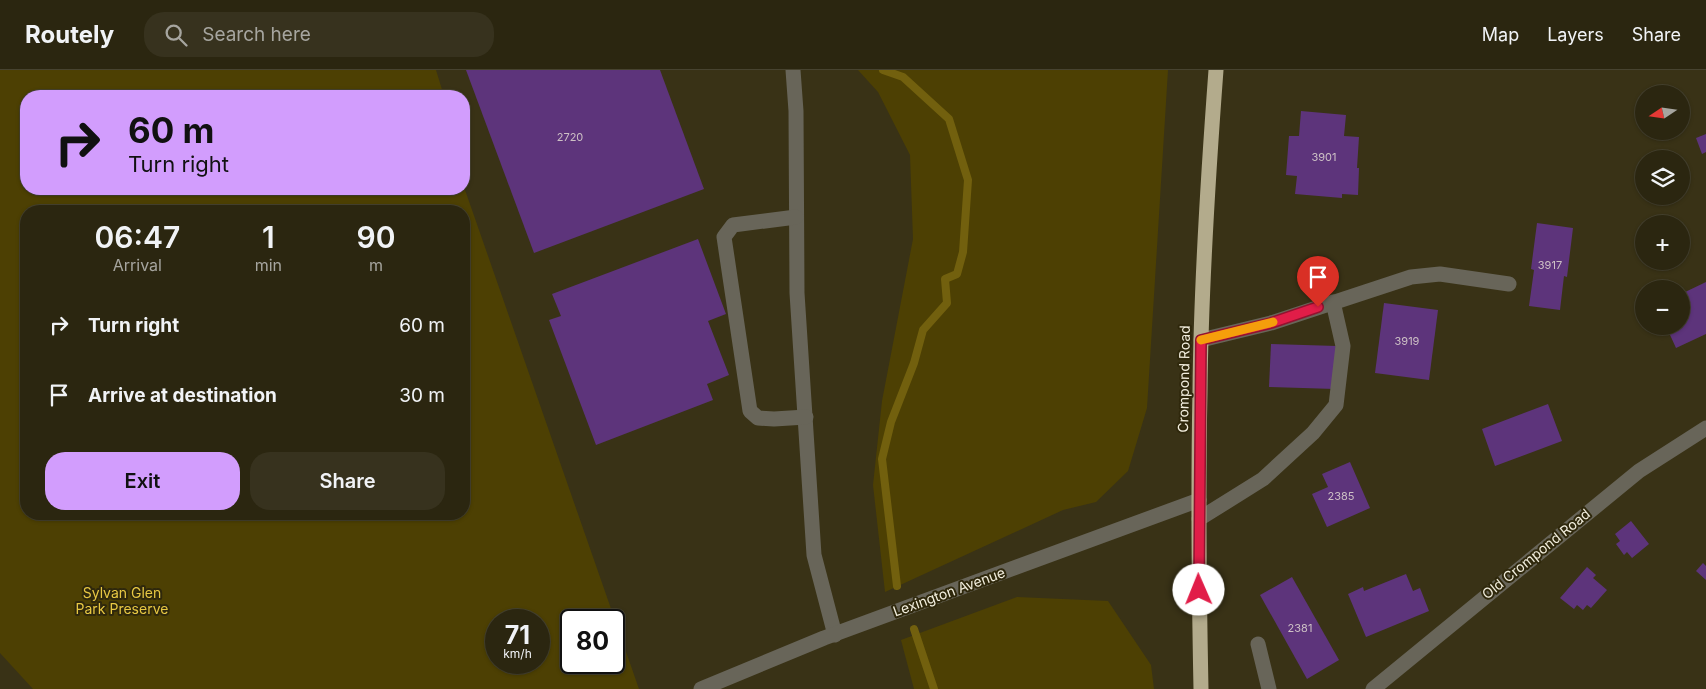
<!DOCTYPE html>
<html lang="en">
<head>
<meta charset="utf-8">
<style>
  :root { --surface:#2b2610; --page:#37321e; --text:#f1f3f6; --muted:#a6a59f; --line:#474330; --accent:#d29dfd }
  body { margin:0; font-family:Inter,sans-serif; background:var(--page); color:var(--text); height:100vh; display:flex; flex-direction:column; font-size:19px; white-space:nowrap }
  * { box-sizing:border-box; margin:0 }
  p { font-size:16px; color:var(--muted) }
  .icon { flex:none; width:28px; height:28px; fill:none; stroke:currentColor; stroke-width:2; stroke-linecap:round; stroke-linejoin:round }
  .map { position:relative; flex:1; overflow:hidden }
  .panel { position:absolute; left:20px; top:135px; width:450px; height:315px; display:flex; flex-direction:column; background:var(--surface); border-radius:20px; box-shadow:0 1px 4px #0004,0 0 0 1px var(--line) }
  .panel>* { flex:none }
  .top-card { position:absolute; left:20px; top:20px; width:450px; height:105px; border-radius:20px; box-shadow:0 1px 4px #0004,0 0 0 1px var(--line); background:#d29dfd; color:#111; overflow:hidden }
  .needle { width:32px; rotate:257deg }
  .fabs { position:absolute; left:1635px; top:15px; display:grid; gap:10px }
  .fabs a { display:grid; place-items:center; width:55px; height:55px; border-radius:50%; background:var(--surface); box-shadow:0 1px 4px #0004,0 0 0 1px var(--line); font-size:25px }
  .speed { position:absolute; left:485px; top:539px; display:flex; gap:10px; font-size:25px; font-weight:700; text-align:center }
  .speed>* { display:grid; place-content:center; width:65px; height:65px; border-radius:50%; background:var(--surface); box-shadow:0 1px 4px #0004,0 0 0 1px var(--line); line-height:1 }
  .speed small { font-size:12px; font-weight:400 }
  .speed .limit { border:2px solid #111; border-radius:8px; background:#fff; color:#111 }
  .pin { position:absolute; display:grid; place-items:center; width:42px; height:42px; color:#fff; margin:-51px -21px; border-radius:50% 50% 50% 0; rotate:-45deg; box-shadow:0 0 5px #0007 }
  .pin .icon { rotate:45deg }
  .me { position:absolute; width:55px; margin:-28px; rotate:359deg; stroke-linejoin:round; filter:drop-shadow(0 0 4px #0008) }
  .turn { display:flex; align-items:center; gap:18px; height:105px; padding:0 25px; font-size:22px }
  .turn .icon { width:65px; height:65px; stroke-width:2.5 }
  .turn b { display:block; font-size:35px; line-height:42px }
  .eta { display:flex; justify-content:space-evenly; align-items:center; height:85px; text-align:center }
  .eta b { font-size:30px; font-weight:600; line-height:35px }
  .action { display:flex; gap:10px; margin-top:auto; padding:10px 25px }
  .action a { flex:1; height:58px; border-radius:20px; background:var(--accent); color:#111; font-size:20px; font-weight:600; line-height:58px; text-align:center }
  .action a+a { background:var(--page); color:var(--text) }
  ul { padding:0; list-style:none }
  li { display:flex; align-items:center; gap:15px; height:70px; padding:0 25px }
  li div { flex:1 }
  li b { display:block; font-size:19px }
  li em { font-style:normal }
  header { display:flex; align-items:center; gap:30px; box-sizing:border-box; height:70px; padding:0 25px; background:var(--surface); border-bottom:1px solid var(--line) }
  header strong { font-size:24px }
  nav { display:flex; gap:28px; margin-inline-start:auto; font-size:18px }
  .search { width:350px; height:45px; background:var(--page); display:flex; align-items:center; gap:12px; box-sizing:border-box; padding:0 18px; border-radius:20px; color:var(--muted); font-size:19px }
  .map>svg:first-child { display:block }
  .green { fill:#4d4003; fill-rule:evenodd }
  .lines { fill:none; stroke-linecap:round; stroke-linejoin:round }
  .stream { stroke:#72600e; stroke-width:8 }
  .building { fill:#5d347b }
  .minor { stroke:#686559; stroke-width:15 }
  .highway { stroke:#b3ab8c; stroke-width:15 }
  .route-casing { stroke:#92132f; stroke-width:12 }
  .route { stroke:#e11d48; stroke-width:9 }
  .slow { stroke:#f59e0b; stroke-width:9 }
  .labels { text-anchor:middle; stroke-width:4; stroke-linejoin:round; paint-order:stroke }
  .number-label { font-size:11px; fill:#cdc0c5 }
  .street-label { font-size:14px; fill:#f2eede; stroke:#2f280c }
  .park-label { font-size:14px; fill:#e8c843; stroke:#2f280c }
</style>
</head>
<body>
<header>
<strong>Routely</strong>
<div class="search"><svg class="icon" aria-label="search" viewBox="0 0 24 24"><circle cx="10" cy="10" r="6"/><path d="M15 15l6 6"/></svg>Search here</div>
<nav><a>Map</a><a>Layers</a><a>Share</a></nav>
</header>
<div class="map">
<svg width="1706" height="619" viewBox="0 0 1706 619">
  <rect width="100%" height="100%" fill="#393216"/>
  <g class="green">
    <path d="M 0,0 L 436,0 L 444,26 L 26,26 L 26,119 L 464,119 L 464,117 L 639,619 L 33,619 L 0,583 ZM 26,141 L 464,141 L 464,444 L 26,444 ZM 496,550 L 539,550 L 539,592 L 496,592 ZM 571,550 L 614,550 L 614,592 L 571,592 Z"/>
    <polygon points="858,0 1168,0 1147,338 1128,401 1096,432 1063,440 885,522 873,415 882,331 913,169 910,85 878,22"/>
    <polygon points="1017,527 1108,531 1151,595 1154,619 914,619 901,570"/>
  </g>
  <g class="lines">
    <g class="stream">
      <polyline points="883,0 903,7 949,49 968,110 963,182 957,204 945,209 947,233 923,260 914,293 891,352 882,389 897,516"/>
      <polyline points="914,559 934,619"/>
    </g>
  </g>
  <g class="building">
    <polygon points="466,0 660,0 704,119 534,183"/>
    <polygon points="1301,41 1346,45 1344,66 1359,67 1357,98 1359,98 1358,125 1342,124 1342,128 1295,124 1297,106 1286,105 1289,66 1299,66"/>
    <polygon points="1706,64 1706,82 1702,84 1696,68"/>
    <polygon points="1537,153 1573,158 1567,207 1564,206 1560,240 1529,236 1534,200 1531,199"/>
    <polygon points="698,169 726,244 708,251 729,305 707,314 713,330 596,375 549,250 561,246 552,224"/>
    <polygon points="1706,212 1706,264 1676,278 1666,256 1681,256 1681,224"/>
    <polygon points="1384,233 1438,240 1429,310 1375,303"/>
    <polygon points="1271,274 1337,276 1335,319 1269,317"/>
    <polygon points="1548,334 1562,371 1495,396 1482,359"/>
    <polygon points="1350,392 1370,438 1327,457 1312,424 1328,417 1322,404"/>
    <polygon points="1631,451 1649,474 1632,488 1627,482 1624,485 1616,474 1620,471 1615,464"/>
    <polygon points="1703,493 1706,496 1706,510 1696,501"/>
    <polygon points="1587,497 1596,505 1593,508 1607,520 1591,538 1587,535 1583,540 1577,535 1574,539 1560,528"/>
    <polygon points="1406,504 1413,521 1420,518 1429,541 1366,567 1348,524 1363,517 1364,521"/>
    <polygon points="1292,507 1339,590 1307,609 1260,525"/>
  </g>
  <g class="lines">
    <g class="minor">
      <polyline points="793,0 796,41 797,223 814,485 835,565"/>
      <polyline points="796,147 733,155 724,167 750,341 758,348 774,349 806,347"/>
      <polyline points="1201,270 1271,253 1411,207 1440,204 1509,214"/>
      <polyline points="1199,449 1263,409 1313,363 1336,335 1343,276 1333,232"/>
      <polyline points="1258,574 1269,619"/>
      <polyline points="701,619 824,568 1199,430"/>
      <polyline points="1373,619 1639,401 1706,358"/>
    </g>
    <path class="highway" d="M 1201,619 C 1199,520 1198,420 1200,321 C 1201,214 1208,107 1216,0"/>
  </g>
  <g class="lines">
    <defs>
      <polyline id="route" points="1199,520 1201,270 1271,253 1318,237"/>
    </defs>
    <use href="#route" class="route-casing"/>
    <use href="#route" class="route"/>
    <polyline class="slow" points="1201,270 1273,252"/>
  </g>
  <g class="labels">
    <g class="number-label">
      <text x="570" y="71">2720</text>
      <text x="1324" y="91">3901</text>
      <text x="1550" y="199">3917</text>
      <text x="1407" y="275">3919</text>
      <text x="1341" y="430">2385</text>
      <text x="1300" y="562">2381</text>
    </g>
    <g class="street-label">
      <text transform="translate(1184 309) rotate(-89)" y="5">Crompond Road</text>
      <text transform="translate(1536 484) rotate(-39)" y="5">Old Crompond Road</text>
      <text transform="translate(949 522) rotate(-20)" y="5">Lexington Avenue</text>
    </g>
    <g class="park-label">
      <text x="122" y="528">Sylvan Glen<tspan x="122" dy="16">Park Preserve</tspan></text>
    </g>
  </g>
</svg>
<div class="fabs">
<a><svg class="needle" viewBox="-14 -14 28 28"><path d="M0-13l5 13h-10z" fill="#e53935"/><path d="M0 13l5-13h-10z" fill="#a6a59f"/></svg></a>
<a><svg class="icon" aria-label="layers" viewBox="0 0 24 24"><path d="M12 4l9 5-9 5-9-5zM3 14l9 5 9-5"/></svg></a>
<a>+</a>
<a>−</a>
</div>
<div class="speed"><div>71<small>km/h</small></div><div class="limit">80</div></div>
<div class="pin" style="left:1318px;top:237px;background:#d93025"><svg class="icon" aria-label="arrive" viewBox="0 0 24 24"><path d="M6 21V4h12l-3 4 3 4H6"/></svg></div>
<svg class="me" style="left:1199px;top:520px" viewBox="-20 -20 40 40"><circle r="19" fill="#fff"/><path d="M0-13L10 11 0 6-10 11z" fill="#e11d48"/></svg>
<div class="top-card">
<div class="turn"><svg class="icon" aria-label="right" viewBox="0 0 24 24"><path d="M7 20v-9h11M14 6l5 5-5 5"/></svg><div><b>60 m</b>Turn right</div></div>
</div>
<section class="panel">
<div class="eta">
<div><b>06:47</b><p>Arrival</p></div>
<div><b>1</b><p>min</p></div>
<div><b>90</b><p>m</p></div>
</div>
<ul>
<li><svg class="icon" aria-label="right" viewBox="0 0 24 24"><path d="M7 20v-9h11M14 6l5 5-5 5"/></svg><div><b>Turn right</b></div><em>60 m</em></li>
<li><svg class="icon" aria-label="arrive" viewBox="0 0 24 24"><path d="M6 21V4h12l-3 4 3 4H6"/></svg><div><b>Arrive at destination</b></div><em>30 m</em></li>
</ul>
<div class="action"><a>Exit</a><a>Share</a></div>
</section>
</div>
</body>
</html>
